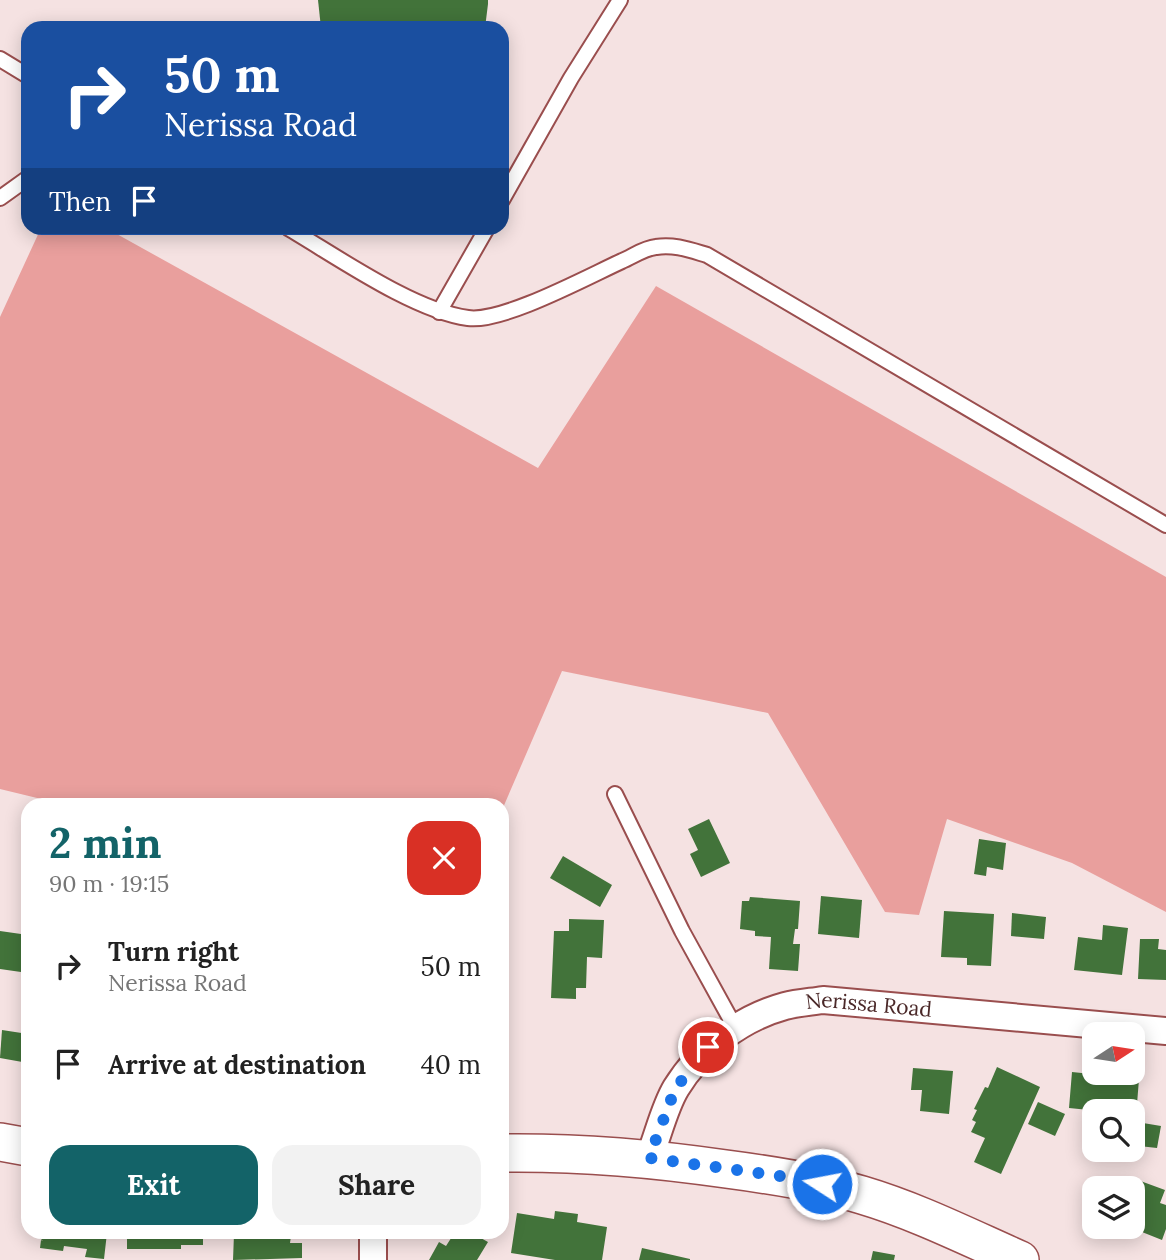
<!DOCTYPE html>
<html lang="en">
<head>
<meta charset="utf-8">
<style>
  :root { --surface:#fff; --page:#f2f2f2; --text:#222; --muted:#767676; --accent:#136368 }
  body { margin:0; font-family:Lora,serif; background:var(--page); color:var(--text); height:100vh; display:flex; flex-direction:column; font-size:26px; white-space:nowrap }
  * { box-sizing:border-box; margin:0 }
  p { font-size:23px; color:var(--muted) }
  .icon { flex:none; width:38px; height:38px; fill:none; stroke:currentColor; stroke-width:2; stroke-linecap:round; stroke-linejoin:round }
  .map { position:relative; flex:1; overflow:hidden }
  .side { position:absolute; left:21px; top:798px; width:488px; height:441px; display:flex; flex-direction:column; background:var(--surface); border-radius:21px; box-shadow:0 4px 18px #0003 }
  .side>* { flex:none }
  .hud { position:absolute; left:21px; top:21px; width:488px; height:214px; border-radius:21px; box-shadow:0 4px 18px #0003; background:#1a4fa0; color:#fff; overflow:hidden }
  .needle { width:46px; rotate:78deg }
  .controls { position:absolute; left:1082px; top:1022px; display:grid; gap:14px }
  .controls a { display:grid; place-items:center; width:63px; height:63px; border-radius:14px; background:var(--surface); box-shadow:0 4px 18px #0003; font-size:35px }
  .pin { position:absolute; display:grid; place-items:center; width:60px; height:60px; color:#fff; margin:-30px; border:4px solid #fff; border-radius:50%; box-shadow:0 2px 7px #0007 }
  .me { position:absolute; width:77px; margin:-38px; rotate:281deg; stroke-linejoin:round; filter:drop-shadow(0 0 5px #0008) }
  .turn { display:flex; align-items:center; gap:24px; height:147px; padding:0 28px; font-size:32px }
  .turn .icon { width:91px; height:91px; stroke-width:2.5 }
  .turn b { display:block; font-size:49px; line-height:60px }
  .then { display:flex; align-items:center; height:66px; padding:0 28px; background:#0003; gap:14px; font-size:26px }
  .round { display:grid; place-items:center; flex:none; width:74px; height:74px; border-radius:21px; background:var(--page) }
  .overview { display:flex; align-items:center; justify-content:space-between; height:119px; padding:0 28px }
  h1 { font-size:42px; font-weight:700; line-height:52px; color:var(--accent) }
  .action { display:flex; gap:14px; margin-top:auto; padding:14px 28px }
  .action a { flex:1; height:80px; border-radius:21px; background:var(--accent); color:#fff; font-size:28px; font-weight:700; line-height:80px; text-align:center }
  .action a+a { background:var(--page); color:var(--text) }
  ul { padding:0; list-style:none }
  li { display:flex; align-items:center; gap:21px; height:98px; padding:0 28px }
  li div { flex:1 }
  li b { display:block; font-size:26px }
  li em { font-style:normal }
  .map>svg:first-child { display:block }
  .green { fill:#e99f9d }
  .building { fill:#42733a }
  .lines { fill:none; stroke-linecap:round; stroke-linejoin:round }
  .lane-casing { stroke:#9a4e4e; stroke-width:18 }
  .street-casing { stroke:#9a4e4e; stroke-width:30 }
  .secondary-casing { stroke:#9a4e4e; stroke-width:40 }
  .lane { stroke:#fff; stroke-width:14 }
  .street { stroke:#fff; stroke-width:26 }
  .secondary { stroke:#fff; stroke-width:37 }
  .route { stroke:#1a73e8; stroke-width:12; stroke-dasharray:0 21.6 }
  .labels { text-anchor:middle; stroke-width:7; stroke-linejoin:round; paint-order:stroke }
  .street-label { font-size:21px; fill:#4b2929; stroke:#f5f5f5 }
</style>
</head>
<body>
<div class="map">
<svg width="1166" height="1260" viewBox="0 0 1166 1260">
  <rect width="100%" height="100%" fill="#f5e2e2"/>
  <polygon class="green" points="41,228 106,228 538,468 656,286 1166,577 1166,912 1072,863 947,819 919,915 885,912 768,713 562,671 502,810 502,805 66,805 0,789 0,317"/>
  <g class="building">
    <polygon points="318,0 488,0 488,4 485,28 321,28"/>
    <polygon points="709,819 730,863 701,877 690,854 698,850 688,829"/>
    <polygon points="979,839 1006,843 1003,870 987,867 986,876 974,874"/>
    <polygon points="563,856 612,885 600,907 550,878"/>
    <polygon points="821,896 862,900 859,938 818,934"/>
    <polygon points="750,897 800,901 798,929 795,929 793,944 800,944 798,971 769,969 771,937 755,936 755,931 740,929 742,901 749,901"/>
    <polygon points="944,911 994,914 991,966 967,965 967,958 941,957"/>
    <polygon points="1012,913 1046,917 1044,939 1011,936"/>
    <polygon points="569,919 604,920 602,958 587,957 586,988 576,988 576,999 551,998 554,931 569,931"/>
    <polygon points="1103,925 1128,928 1122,975 1074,970 1078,937 1102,940"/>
    <polygon points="0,931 28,935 28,973 0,969"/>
    <polygon points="1140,939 1159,939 1158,949 1166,950 1166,980 1138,979"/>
    <polygon points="2,1030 28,1034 28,1063 0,1058"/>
    <polygon points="997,1067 1040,1087 1001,1174 974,1162 985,1138 971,1132 976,1122 972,1120 977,1110 974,1109 985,1087 988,1088"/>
    <polygon points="913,1068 953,1071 949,1114 920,1111 922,1090 911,1090"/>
    <polygon points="1072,1072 1139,1079 1137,1104 1120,1102 1119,1111 1094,1111 1094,1135 1086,1135 1089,1110 1069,1108"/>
    <polygon points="1038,1102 1065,1114 1055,1136 1028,1124"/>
    <polygon points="1143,1123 1161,1126 1157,1148 1139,1146"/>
    <polygon points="1135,1179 1165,1190 1160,1203 1166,1205 1166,1229 1162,1240 1132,1228 1131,1188"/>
    <polygon points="555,1211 578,1214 577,1222 607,1227 602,1260 555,1260 511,1253 517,1213 554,1219"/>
    <polygon points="41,1232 107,1233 104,1259 85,1257 87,1249 64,1246 63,1251 40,1248 41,1240 43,1241 40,1238"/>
    <polygon points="127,1232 203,1232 203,1245 181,1245 181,1249 127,1249"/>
    <polygon points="455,1232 470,1232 488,1242 477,1260 429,1260 439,1242 446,1246"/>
    <polygon points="234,1234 291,1236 290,1243 302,1243 302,1258 233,1260"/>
    <polygon points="642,1248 690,1259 690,1260 639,1260"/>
    <polygon points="873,1251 895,1255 894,1260 871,1260"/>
  </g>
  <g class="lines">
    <defs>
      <g id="lane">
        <polyline points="0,59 28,76"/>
        <polyline points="0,198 28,178"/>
        <polyline points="502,200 571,78 620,0"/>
        <path d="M 288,228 C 336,256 414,311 468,318 C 502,323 587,277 622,261 C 632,257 644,248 656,247 C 674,244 690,250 707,255 L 1166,525"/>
        <polyline points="439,312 487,228"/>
        <polyline points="615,794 682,931 736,1029"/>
      </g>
      <g id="street">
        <path id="s1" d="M 649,1158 C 658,1136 664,1108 676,1088 C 700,1049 741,1018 785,1006 C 797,1003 810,1002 823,1000 L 1166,1031"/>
        <polyline points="373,1260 373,1232"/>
      </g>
      <g id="secondary">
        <polyline points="0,1142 28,1147"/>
        <path d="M 502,1153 C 578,1152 651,1158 726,1169 C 772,1175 818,1182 862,1195 C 916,1211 968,1237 1020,1260"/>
      </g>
    </defs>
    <use href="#lane" class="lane-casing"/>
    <use href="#street" class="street-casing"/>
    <use href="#secondary" class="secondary-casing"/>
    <use href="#lane" class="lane"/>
    <use href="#street" class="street"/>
    <use href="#secondary" class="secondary"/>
  </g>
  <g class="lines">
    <polyline class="route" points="708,1047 675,1089 649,1158 774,1175 822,1184"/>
  </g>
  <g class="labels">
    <g class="street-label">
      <text dy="7" stroke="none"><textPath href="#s1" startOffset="299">Nerissa Road</textPath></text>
    </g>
  </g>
</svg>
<div class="controls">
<a><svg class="needle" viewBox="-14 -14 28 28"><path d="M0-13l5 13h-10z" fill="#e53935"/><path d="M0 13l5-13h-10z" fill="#767676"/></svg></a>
<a><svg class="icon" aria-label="search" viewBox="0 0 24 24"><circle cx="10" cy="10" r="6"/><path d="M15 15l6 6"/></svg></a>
<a><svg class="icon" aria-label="layers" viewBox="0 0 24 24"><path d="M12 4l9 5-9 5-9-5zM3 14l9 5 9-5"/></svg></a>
</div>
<div class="pin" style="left:708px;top:1047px;background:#d93025"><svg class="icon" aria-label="arrive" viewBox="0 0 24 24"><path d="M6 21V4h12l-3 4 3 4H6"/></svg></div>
<svg class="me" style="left:822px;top:1184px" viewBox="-20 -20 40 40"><circle r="17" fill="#1a73e8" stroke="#fff" stroke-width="3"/><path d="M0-11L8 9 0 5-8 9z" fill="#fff"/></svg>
<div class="hud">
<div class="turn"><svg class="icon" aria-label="right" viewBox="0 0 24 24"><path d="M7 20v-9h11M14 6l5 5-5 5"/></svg><div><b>50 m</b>Nerissa Road</div></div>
<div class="then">Then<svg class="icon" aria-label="arrive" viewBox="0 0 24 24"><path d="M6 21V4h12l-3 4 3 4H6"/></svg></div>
</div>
<section class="side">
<div class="overview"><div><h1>2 min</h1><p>90 m · 19:15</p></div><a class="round" style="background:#d93025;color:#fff"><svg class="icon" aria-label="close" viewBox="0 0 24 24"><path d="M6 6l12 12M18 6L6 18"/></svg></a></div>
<ul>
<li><svg class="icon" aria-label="right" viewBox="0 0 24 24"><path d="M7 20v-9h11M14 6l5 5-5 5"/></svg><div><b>Turn right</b><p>Nerissa Road</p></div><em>50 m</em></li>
<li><svg class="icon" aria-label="arrive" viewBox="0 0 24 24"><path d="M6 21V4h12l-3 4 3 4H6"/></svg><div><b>Arrive at destination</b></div><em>40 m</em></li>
</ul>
<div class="action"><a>Exit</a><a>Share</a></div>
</section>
</div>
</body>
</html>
